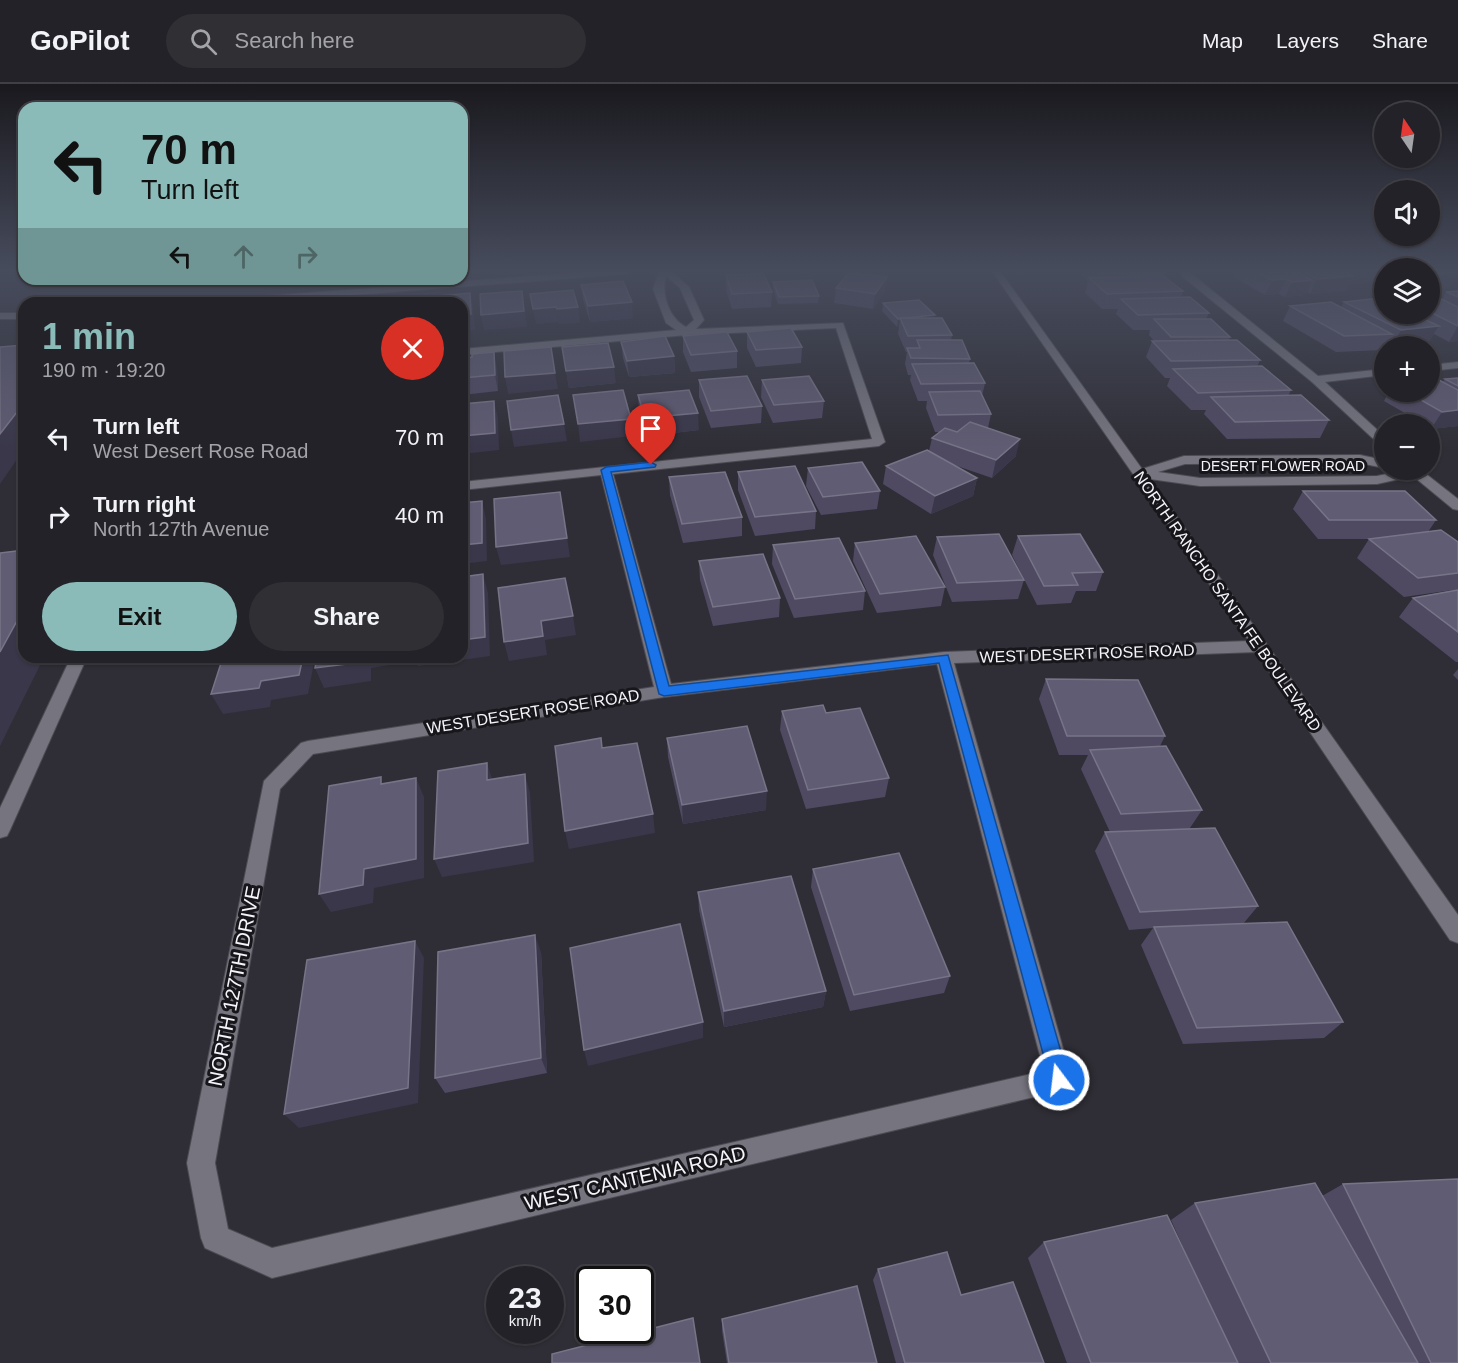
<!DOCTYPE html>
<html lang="en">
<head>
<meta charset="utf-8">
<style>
  :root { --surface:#232228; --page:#2f2f34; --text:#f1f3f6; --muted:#a3a4a8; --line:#403f45; --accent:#8bbbb9 }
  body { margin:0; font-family:Arial,sans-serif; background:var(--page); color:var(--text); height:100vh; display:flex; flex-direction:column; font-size:22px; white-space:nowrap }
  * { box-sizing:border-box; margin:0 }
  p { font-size:20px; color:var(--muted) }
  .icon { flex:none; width:33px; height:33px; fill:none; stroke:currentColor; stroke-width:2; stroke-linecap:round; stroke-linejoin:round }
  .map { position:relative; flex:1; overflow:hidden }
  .sheet { position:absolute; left:18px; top:213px; width:450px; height:366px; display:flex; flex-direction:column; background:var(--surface); border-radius:18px; box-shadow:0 2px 4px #0004,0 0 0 2px var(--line) }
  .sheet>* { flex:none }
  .guide { position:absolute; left:18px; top:18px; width:450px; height:183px; border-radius:18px; box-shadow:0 2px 4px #0004,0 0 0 2px var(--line); background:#8bbbb9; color:#111; overflow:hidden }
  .needle { width:39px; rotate:347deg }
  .fabs { position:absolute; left:1374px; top:18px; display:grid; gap:12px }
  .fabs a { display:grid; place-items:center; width:66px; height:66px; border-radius:50%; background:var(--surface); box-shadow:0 2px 4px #0004,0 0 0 2px var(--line); font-size:30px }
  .speed { position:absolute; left:486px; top:1182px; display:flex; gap:12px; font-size:30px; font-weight:700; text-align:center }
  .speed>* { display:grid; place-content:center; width:78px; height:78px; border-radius:50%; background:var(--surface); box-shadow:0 2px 4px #0004,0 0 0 2px var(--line); line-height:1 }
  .speed small { font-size:15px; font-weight:400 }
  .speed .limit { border:3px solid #111; border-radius:9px; background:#fff; color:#111 }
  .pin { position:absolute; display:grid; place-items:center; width:51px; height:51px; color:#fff; margin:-62px -26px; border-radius:50% 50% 50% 0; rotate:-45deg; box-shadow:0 0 6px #0007 }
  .pin .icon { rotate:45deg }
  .me { position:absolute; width:66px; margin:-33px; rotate:345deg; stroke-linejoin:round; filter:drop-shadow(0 0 4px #0008) }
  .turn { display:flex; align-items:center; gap:21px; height:126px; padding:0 24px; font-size:27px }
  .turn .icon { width:78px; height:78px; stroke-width:2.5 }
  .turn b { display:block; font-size:42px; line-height:51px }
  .lanes { display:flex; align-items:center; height:57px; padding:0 24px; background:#0003; justify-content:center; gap:30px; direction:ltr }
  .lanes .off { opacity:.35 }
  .round { display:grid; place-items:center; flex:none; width:63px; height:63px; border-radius:32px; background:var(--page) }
  .headline { display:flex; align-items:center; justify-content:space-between; height:102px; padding:0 24px }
  h1 { font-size:36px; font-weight:700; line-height:45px; color:var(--accent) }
  .button { display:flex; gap:12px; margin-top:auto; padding:12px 24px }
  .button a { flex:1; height:69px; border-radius:36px; background:var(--accent); color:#111; font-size:24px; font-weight:700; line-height:69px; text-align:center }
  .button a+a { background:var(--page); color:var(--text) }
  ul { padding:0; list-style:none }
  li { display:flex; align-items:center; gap:18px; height:78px; padding:0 24px }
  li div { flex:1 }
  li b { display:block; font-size:22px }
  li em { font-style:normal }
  header { display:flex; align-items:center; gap:36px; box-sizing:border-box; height:84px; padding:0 30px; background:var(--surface); border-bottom:2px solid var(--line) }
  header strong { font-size:28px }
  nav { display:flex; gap:33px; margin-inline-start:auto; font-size:21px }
  .search { width:420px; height:54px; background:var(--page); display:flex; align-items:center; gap:15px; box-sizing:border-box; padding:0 21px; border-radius:33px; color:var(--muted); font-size:22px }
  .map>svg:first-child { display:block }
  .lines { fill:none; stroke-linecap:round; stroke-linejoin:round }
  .minor-casing { stroke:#4c4b53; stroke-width:2 }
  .minor { fill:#76757f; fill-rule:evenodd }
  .wall { fill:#4f4a62 }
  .shaded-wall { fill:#3a374a }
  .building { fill:#605c73; stroke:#787488; stroke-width:1.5 }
  .route { fill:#1a73e8; stroke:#114b97; stroke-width:1.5 }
  .labels { text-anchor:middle; stroke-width:6; stroke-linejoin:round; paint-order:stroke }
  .far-street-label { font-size:14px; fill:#f5f4fa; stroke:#17171b }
  .street-label { font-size:16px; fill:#f5f4fa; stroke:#17171b }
  .near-street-label { font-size:20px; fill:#f5f4fa; stroke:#17171b }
</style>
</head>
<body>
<header>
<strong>GoPilot</strong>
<div class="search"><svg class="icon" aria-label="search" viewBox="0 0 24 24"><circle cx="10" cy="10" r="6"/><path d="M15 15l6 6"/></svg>Search here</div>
<nav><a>Map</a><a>Layers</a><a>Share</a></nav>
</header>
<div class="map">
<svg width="1458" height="1279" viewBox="0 0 1458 1279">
  <rect width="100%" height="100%" fill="#2f2e36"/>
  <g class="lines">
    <defs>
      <g id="minor">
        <polygon points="596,187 630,187 626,190 252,219 211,219 216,216"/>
        <path d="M 659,187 L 671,187 L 689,203 L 704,236 L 696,245 L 843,239 L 885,358 L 879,362 L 613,390 L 671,600 L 944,568 L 1249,557 L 992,187 L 1000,187 L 1142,385 L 1184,372 L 1360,371 L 1384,376 L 1384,384 L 1360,379 L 1185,380 L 1158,388 L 1200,394 L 1377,392 L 1406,386 L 1421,386 L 1458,415 L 1458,426 L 1453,425 L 1413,392 L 1377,400 L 1200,402 L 1150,395 L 1458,831 L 1458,859 L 1450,856 L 1256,568 L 954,579 L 1072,996 L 1068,1005 L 272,1194 L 205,1164 L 201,1154 L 187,1079 L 264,697 L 301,659 L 308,657 L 654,603 L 601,391 L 462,406 L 462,398 L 872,355 L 836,244 L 687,251 L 462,271 L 462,265 L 676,246 L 666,239 L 653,205 ZM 666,192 L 680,204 L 694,236 L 686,243 C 669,234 661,210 666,192 ZM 937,580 L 1044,987 L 272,1164 L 228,1145 L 215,1079 L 280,705 L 313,670 L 664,613 Z"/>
        <polygon points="1180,187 1188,187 1318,292 1384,285 1384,291 1325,298 1384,352 1384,362 1380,361 1312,298 1183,193"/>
        <rect x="0" y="229" width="24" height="6"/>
        <polygon points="1458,278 1458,284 1430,287 1430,281"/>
        <polygon points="71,573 87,573 10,746 7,752 0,754 0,724"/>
      </g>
    </defs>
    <use href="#minor" class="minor-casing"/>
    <use href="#minor" class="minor"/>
  </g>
  <g class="wall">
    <polygon points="1083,187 1163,187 1165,189 1164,193 1183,207 1181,213 1209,229 1206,235 1230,253 1229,256 1260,276 1257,283 1291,306 1288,312 1329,336 1320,354 1227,355 1204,330 1206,326 1191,326 1167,302 1170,294 1165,294 1146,273 1152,257 1154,257 1149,251 1150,246 1133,246 1116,230 1118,225 1102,225 1085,209 1088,197 1082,191"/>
    <polygon points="1236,187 1384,187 1384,192 1382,191 1380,197 1350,200 1346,207 1310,210 1307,208 1306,211 1285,213 1279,210 1265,211 1234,193"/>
    <polygon points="726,191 772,208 771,223 732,225 726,206"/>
    <polygon points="773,198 819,212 818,219 778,220 773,205"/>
    <polygon points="581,201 633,234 590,238 583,215"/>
    <polygon points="836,204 885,207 873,225 834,219"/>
    <polygon points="1458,207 1458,257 1449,258 1434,250 1429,257 1392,262 1387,259 1383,266 1336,268 1283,237 1290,222 1341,223 1344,218 1384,230 1430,230 1430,213 1442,216 1446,208"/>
    <polygon points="883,219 935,231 934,234 952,251 951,256 970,275 969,279 985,299 982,312 991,330 988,344 1016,372 992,394 951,380 977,394 973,412 931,430 883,400 886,382 929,367 932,354 940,348 935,348 926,324 927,317 918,317 910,296 911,291 908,291 905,280 907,268 906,268 898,250 899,243 897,243 882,227"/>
    <polygon points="747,248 802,263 801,279 756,283 747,264"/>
    <polygon points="683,252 737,267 737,284 691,288 683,268"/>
    <polygon points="621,258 674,272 675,289 629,293 623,274"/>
    <polygon points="562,263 616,299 569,304"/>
    <polygon points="462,274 497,285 498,307 462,311"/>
    <polygon points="1458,294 1458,342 1431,345 1430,344 1430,340 1424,340 1384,317 1389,308 1430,308 1443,298 1445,295"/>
    <polygon points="699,296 762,322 761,339 711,344 699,313"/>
    <polygon points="762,296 824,317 822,334 773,339 761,313"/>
    <polygon points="638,311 699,346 647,352 639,328"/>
    <polygon points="808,384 880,407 877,425 821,431 806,402"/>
    <polygon points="738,388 816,427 815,445 755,452 738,406"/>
    <polygon points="669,393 742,433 742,452 683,459 670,411"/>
    <polygon points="1303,407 1436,436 1428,448 1458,458 1458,578 1456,578 1399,533 1413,514 1453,506 1404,513 1357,474 1369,455 1370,455 1318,455 1293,425"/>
    <polygon points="1018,452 1103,488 1096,507 1076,507 1071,519 1037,521 1012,471"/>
    <polygon points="937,453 1024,496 1018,515 952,518 933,471"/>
    <polygon points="855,459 945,503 941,522 877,529 853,477"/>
    <polygon points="773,461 865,507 863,526 794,534 772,480"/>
    <polygon points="699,477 780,514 779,533 713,542 700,496"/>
    <polygon points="1458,585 1458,596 1453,591"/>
    <polygon points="1046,595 1165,652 1160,662 1202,726 1190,744 1258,822 1243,840 1343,938 1324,954 1183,960 1141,861 1153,844 1129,846 1095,767 1105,748 1110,748 1081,685 1088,671 1059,671 1039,615"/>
    <polygon points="782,627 826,629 889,694 885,713 806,725 780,646"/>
    <polygon points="667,654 766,726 683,740 668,673"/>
    <polygon points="813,785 950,892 944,909 850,927 811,803"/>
    <polygon points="698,808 826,907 823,923 724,943 699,826"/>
    <polygon points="541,868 547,989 445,1009 435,994"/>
    <polygon points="1343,1100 1458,1279 1067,1279 1028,1174 1044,1158 1194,1187 1171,1136 1195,1119 1322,1112"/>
    <polygon points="878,1185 961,1211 1044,1279 896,1279 873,1196"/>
    <polygon points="722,1235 877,1279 727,1279 722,1247"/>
  </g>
  <g class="shaded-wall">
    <polygon points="1353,187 1384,187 1380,197 1350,200 1346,207 1310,210 1317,195 1351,192"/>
    <polygon points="1437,187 1458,187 1458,191 1451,203 1430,205 1430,191"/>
    <polygon points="887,193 885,207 873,225 875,210"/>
    <polygon points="1286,195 1279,210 1265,211 1272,196"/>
    <polygon points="1312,196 1306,211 1285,213 1292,198"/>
    <polygon points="522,207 527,243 484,246 481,231"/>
    <polygon points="470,209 473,224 475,246 462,247 462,231"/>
    <polygon points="632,218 633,234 590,238 588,222"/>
    <polygon points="556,223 559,238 536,240 533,225"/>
    <polygon points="578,223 580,239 559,240 557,225"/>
    <polygon points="935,231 934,239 900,235"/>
    <polygon points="898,235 900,235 899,243 897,243"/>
    <polygon points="1439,242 1429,257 1392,262 1401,246"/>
    <polygon points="1458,242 1458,257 1449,258"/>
    <polygon points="494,268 497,285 498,307 495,291"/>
    <polygon points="674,272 675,289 629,293 627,277"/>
    <polygon points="614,283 616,299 569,304 566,287"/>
    <polygon points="555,289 558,305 508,310 505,293"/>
    <polygon points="494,317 498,334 499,366 462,370 462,352"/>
    <polygon points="24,319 24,365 0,400 0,350"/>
    <polygon points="1458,326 1458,342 1431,345 1442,328"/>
    <polygon points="698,329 699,346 647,352 645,334"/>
    <polygon points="631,335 632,352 580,358 578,340"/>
    <polygon points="564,340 567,357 514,363 511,346"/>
    <polygon points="1020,355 1016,372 992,394 996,376"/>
    <polygon points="977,394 973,412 931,430 935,412"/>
    <polygon points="560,408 570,473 501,481 496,463"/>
    <polygon points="482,417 486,435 487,477 462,480 462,461"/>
    <polygon points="483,490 488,509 490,572 418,582 415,573 462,573 462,556"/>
    <polygon points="24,524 24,573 44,573 0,662 0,568"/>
    <polygon points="573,532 576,551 545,556 547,571 509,577 504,558 541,537"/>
    <polygon points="303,573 315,573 308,610 271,616 270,623 223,630 211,610 261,597"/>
    <polygon points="363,573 402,573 402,579 371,584 371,597 324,604 315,584"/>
    <polygon points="487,679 493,698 487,696"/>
    <polygon points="525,690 530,709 534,778 442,793 434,775"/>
    <polygon points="416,694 424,713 424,794 374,804 373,819 331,828 319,810 364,785"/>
    <polygon points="767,707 766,726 683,740 682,721"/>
    <polygon points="653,730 655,749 569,765 565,747"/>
    <polygon points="535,851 541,868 547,989 541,974"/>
    <polygon points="415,857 424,874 418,1019 299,1044 284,1030"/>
    <polygon points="826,907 823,923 724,943 724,927"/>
    <polygon points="703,938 703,954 588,982 584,966"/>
  </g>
  <g class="building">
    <polygon points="1096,187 1163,187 1165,189 1099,190"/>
    <polygon points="1254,187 1294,187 1312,196 1292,198 1286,195 1272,196"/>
    <polygon points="1301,187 1343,187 1353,192 1317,195"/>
    <polygon points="1430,187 1456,187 1458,188 1430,191"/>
    <polygon points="849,188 887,193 875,210 836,204"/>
    <polygon points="763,189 772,208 732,210 726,191"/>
    <polygon points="1162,191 1183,207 1107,210 1089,194"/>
    <polygon points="812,196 819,212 779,213 773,198"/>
    <polygon points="623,197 632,218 588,222 581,201"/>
    <polygon points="573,206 578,223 557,225 556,223 533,225 530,210"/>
    <polygon points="522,207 524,227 481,231 480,210"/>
    <polygon points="1458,207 1458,213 1446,208"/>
    <polygon points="470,209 471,230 462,231 462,219 428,219 428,213"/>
    <polygon points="1435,212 1458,223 1458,242 1430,228 1430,213"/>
    <polygon points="1190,213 1209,229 1138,231 1121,215"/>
    <polygon points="1380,214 1384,216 1384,230 1413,230 1439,242 1401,246 1344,218"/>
    <polygon points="418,216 417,219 383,219"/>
    <polygon points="919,216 935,231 898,235 883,219"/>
    <polygon points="1331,218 1392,250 1344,252 1290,222"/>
    <polygon points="900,234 942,234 952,251 908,252"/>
    <polygon points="1154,235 1211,235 1230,253 1171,253"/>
    <polygon points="791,244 802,263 756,266 747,248"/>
    <polygon points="727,248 737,267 691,271 683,252"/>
    <polygon points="665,252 674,272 627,277 621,258"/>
    <polygon points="917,256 962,256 970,275 911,274 907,264 920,264"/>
    <polygon points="1237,256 1260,276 1171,277 1152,257"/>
    <polygon points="608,259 614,283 566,287 562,263"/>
    <polygon points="24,261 24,319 0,350 0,263"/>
    <polygon points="551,263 555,289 505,293 504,267"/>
    <polygon points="494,268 495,291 462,294 462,274 472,273 472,270"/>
    <polygon points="974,279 985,299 921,300 912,280"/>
    <polygon points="1262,282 1291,306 1198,309 1173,285"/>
    <polygon points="747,292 762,322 711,327 699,296"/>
    <polygon points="809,292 824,317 774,321 762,296"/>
    <polygon points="1458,294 1458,302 1445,295"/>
    <polygon points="1437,295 1458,306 1458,326 1442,328 1407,308 1430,308 1430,296"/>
    <polygon points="623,306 631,335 578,340 573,311"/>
    <polygon points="689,306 698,329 645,334 638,311"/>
    <polygon points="980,307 991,330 938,331 929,308"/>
    <polygon points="558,311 564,340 511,346 507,317"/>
    <polygon points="1301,311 1329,336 1235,338 1211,313"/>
    <polygon points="494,317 495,349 462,352 462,320"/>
    <polygon points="970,338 1020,355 996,376 932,354 945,344 957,348"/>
    <polygon points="927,366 977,394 935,412 886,382"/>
    <polygon points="862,378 880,407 823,413 808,384"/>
    <polygon points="795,382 816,427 755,433 738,388"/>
    <polygon points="725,388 742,433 682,440 669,393"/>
    <polygon points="1303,407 1405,407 1436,436 1329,436"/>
    <polygon points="560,408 567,454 496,463 494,415"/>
    <polygon points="482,417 482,459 462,461 462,419"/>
    <polygon points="1441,446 1458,458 1458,489 1418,494 1369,455"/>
    <polygon points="999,450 1024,496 957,499 937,453"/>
    <polygon points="1080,450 1103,488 1072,489 1078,501 1044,502 1018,452"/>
    <polygon points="916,452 945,503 880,510 855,459"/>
    <polygon points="839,454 865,507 795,515 773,461"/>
    <polygon points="24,466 24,524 0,568 0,469"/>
    <polygon points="763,470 780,514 713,523 699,477"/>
    <polygon points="483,490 485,553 462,556 462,493"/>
    <polygon points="565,494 573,532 541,537 543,552 504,558 498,504"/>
    <polygon points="1458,506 1458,548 1413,514"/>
    <polygon points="223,573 303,573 299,591 261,597 259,604 211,610"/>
    <polygon points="317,573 363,573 363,578 315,584"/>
    <polygon points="1046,595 1138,596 1165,652 1067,652"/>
    <polygon points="823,621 826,629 860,624 889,694 808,706 782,627"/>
    <polygon points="747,642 767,707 682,721 667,654"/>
    <polygon points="601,654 602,664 637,659 653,730 565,747 555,662"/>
    <polygon points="1166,662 1202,726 1121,730 1090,666"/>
    <polygon points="487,679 487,696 525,690 528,759 434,775 438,687"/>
    <polygon points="381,693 381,700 416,694 416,775 364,785 363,801 319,810 329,702"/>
    <polygon points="1215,744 1258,822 1140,828 1105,748"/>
    <polygon points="899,769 950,892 854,911 813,785"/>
    <polygon points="791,792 826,907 724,927 698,808"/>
    <polygon points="1287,838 1343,938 1197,944 1154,843"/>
    <polygon points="680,840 703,938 584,966 570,864"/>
    <polygon points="535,851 541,974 435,994 438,868"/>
    <polygon points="415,857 408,1004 284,1030 307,876"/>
    <polygon points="1458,1095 1458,1279 1431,1279 1343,1100"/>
    <polygon points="1315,1099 1418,1279 1271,1279 1195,1119"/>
    <polygon points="1167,1131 1238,1279 1091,1279 1044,1158"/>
    <polygon points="947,1168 961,1211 1013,1198 1044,1279 905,1279 878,1185"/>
    <polygon points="857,1202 877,1279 729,1279 722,1235"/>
    <polygon points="693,1234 700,1279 552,1279 552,1270"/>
  </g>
  <linearGradient id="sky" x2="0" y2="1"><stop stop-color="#1a191e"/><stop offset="0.51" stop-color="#474c5d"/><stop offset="1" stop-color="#474c5d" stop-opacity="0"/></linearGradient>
  <rect width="1458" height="366" fill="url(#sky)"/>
  <polygon class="route" points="651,378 656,381 655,383 611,388 669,602 948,571 1069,996 1066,1003 1059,1006 1053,1003 1050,996 939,579 664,612 659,610 601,386 606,383"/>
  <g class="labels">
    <g class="far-street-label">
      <text x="1283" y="387">DESERT FLOWER ROAD</text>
    </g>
    <g class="street-label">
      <text transform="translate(1228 517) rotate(55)" y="6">NORTH RANCHO SANTA FE BOULEVARD</text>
      <text transform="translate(1087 569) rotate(-2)" y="6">WEST DESERT ROSE ROAD</text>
      <text transform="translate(533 627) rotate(-9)" y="6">WEST DESERT ROSE ROAD</text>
    </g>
    <g class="near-street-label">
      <text transform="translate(234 902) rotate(-79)" y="7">NORTH 127TH DRIVE</text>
      <text transform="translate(635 1094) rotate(-13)" y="7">WEST CANTENIA ROAD</text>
    </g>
  </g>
</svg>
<div class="fabs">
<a><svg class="needle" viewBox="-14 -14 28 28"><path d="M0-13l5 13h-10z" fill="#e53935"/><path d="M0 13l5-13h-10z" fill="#a3a4a8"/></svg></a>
<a><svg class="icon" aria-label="sound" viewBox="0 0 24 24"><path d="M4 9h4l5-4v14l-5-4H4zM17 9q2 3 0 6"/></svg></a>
<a><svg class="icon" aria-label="layers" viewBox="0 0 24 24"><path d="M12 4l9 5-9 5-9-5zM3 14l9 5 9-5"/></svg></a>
<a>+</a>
<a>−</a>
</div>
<div class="speed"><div>23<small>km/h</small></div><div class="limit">30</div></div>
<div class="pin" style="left:651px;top:381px;background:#d93025"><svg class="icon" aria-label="arrive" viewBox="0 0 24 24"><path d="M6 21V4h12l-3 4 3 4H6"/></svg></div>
<svg class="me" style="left:1059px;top:996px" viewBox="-20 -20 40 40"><circle r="17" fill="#1a73e8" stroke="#fff" stroke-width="3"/><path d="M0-11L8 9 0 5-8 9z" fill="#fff"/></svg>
<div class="guide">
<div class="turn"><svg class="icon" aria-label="left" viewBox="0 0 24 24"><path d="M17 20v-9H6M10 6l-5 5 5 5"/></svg><div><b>70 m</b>Turn left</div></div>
<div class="lanes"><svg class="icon" aria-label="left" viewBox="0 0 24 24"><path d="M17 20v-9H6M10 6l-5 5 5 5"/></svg><svg class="icon off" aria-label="ahead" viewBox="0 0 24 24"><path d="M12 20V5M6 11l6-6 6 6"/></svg><svg class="icon off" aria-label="right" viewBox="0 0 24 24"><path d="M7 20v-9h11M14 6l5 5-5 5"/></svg></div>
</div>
<section class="sheet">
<div class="headline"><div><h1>1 min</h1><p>190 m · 19:20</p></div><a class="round" style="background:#d93025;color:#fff"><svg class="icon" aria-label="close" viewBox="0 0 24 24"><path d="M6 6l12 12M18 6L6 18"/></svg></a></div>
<ul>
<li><svg class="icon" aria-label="left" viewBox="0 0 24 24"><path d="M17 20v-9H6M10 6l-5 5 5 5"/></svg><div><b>Turn left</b><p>West Desert Rose Road</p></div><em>70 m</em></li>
<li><svg class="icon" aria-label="right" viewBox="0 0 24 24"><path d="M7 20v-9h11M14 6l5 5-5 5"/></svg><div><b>Turn right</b><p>North 127th Avenue</p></div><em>40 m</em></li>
</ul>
<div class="button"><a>Exit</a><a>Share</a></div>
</section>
</div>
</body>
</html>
